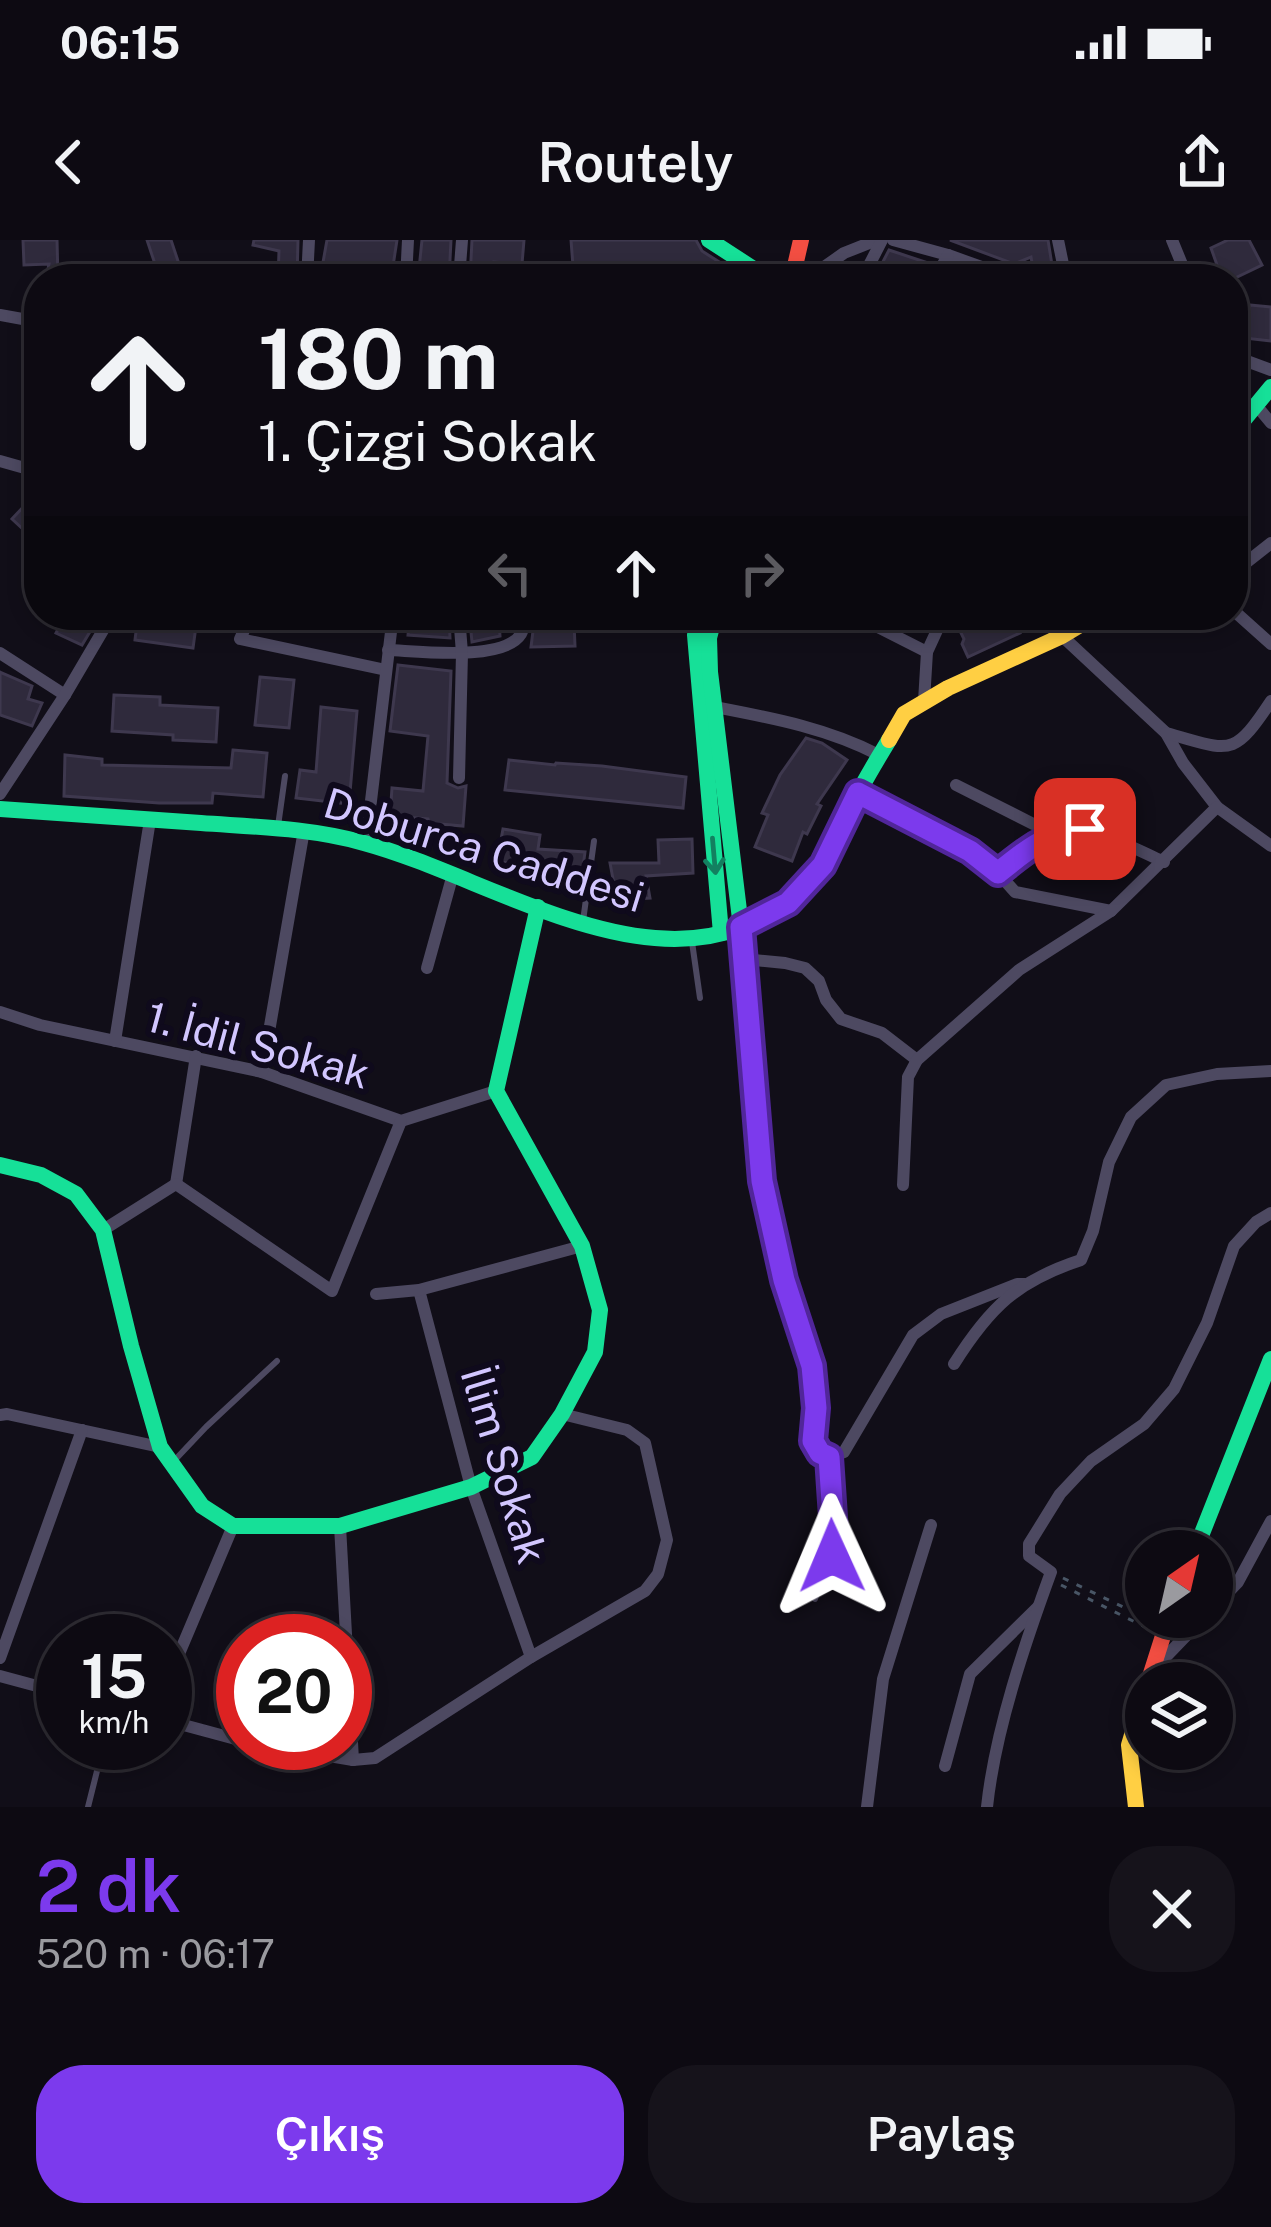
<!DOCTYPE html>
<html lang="tr">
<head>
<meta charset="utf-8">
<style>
  :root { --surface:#0d0a12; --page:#16131b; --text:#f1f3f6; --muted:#9a9a9f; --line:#2d2b32; --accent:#7c3aed }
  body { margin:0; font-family:"Public Sans",sans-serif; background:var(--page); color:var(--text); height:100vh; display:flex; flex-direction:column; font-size:45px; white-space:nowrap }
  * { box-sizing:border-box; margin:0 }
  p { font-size:39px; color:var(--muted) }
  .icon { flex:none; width:66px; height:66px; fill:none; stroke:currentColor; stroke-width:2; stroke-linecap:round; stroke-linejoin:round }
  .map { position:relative; height:1567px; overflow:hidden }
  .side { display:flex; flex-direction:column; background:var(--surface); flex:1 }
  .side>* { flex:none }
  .top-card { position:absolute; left:24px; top:24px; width:1224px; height:366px; border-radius:48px; box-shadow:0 6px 18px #0003,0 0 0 3px var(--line); background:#0d0a12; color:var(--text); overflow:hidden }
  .needle { width:78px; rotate:34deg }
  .tools { position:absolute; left:1125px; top:1290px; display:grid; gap:24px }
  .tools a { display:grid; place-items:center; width:108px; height:108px; border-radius:50%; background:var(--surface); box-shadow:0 6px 18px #0003,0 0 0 3px var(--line); font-size:60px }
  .speed { position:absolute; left:36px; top:1374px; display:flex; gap:24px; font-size:60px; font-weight:700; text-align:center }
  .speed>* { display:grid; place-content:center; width:156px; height:156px; border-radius:50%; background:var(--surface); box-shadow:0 6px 18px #0003,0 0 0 3px var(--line); line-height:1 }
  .speed small { font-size:30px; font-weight:400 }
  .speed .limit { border:18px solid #d22; background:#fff; color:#111 }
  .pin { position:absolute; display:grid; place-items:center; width:102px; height:102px; color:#fff; margin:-51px; border-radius:24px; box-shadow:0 6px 18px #0006 }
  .me { position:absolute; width:132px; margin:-66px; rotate:359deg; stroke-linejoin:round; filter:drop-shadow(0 0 9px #0008) }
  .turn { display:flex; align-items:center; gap:42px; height:252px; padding:0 36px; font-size:54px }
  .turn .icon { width:156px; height:156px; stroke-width:2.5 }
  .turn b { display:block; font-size:84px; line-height:102px }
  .lanes { display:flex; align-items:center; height:114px; padding:0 36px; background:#0003; justify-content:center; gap:60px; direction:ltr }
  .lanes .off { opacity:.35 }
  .round { display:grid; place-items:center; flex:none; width:126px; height:126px; border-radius:48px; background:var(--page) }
  .overview { display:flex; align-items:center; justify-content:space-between; height:204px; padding:0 36px }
  h1 { font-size:72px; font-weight:600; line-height:90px; color:var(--accent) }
  .action { display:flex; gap:24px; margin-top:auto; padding:24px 36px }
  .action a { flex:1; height:138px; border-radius:48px; background:var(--accent); color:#fff; font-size:48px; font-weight:600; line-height:138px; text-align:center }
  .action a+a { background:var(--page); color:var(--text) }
  .status { display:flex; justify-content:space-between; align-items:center; height:84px; padding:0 60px; background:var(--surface); direction:ltr }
  .status svg { height:33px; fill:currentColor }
  header { display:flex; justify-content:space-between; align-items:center; height:156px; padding:0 36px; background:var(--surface); font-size:54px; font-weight:600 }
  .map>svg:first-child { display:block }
  .building { fill:#2f2a3c; stroke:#3e384e; stroke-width:3 }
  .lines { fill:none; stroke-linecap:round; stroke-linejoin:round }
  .path { stroke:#495666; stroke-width:3; stroke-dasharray:6 9; stroke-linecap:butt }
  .lane { stroke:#4d4961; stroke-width:6 }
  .street { stroke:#4d4961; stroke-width:12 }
  .fast { stroke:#16e098; stroke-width:16 }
  .slow { stroke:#ffcf43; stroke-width:16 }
  .jam { stroke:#f24e42; stroke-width:16 }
  .oneway { stroke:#138060 }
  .route-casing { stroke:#51269a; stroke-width:30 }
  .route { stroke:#7c3aed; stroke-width:21 }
  .labels { text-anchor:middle; stroke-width:12; stroke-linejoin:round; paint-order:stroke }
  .street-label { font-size:42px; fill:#d2c6ff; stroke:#0f0a1c }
</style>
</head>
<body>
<div class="status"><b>06:15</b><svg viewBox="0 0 49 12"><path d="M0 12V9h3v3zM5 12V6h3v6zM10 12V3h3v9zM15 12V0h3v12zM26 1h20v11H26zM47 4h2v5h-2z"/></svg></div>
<header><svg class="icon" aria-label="back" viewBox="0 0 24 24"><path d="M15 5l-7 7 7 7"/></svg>Routely<svg class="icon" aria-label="share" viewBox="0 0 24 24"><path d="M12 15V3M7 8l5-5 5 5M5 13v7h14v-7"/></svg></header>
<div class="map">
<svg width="1271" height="1567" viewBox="0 0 1271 1567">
  <rect width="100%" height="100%" fill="#110e18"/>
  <g class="building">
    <polygon points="23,0 57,0 58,39 46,39 49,24 24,25"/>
    <polygon points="147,0 171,0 184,39 160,39"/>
    <polygon points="254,0 298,0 297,39 278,39 279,11 253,5"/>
    <polygon points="327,0 397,0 391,39 320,39"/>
    <polygon points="422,0 451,0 449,39 418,39"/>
    <polygon points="472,0 524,0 522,24 494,22 493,39 470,39"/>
    <polygon points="571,0 696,0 702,11 746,39 643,39 632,32 596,30 598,39 574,39"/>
    <polygon points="950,0 1048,0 1052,25 1033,28 1031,17 1014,24"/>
    <polygon points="1228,0 1249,0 1262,25 1233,39 1222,39 1211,8"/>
    <polygon points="889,10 931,24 925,39 874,39"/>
    <polygon points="1250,65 1271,67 1271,101 1244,98"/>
    <polygon points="39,250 39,304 12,279"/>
    <polygon points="65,375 100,375 82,405 56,393"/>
    <polygon points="138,375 167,375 197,379 193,408 135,400"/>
    <polygon points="410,375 449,375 450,398 408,395"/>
    <polygon points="535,375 563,375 563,383 574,383 575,406 531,407"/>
    <polygon points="992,375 1007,375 1014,380 1020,393 968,417 962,404 964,399 960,391"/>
    <polygon points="499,381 500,396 472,402 470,382"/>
    <polygon points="398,425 451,431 447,543 458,548 466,546 463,586 429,583 428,579 390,576 392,548 423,551 428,496 390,491"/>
    <polygon points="0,432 32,446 28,459 42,463 32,486 0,475"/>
    <polygon points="260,437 294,440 289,488 255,485"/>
    <polygon points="114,455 160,457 160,465 218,468 216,502 173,500 173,495 112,491"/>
    <polygon points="321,467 357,471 349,564 296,558 300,530 316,532"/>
    <polygon points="806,498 822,503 847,520 817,564 821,566 807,594 803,592 792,621 755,607 768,575 762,573 780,535"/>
    <polygon points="233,510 267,513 263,557 213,553 212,563 159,563 64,556 65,515 102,519 102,525 231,528"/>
    <polygon points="509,520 555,525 556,523 602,526 686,537 683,568 505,550"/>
    <polygon points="503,589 540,595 538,609 585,612 581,642 551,640 551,631 497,621"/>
    <polygon points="692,599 693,633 646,636 650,658 617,660 610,623 659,623 658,600"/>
  </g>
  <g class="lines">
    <g class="path">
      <polyline points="1063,1338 1152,1381"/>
      <polyline points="1061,1345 1149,1389"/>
    </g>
    <g class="lane">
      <polyline points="278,586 285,536"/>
      <polyline points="583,681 594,601"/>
      <polyline points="692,702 700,758"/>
      <polyline points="172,1223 206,1187 277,1121"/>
      <polyline points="815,1359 831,1316 834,1292 829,1217"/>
      <polyline points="88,1567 104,1503"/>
    </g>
    <g class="street">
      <polyline points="893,0 948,15 1015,39"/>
      <polyline points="1058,0 1066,39"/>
      <polyline points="1172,0 1188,39"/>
      <polyline points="307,39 309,0"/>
      <polyline points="406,39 408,0"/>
      <polyline points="459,39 462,0"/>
      <polyline points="807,39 844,13 877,0"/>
      <polyline points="862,39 882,0"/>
      <polyline points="935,39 948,15"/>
      <polyline points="0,75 39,82"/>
      <polyline points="1233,116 1271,130"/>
      <polyline points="1256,165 1271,183"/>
      <polyline points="0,221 39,232"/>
      <polyline points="1233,333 1271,303"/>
      <polyline points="1233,370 1271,404"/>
      <polyline points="251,375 240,399 386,430"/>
      <polyline points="854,375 927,412"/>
      <polyline points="1033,375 1062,396 1166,493 1183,523 1217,567 1271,606"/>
      <path d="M 388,410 C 417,411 504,422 521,394 C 524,389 524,381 525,375"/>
      <polyline points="0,413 65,455"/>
      <polyline points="924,461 927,412 944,375"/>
      <path d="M 708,468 L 715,467 C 772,478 827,488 879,515"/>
      <path d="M 1166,493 C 1230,510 1232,520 1271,461"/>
      <polyline points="459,538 462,413 459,375"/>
      <polyline points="956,545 1053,594"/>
      <polyline points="858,553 970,611 998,633 1015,652 1111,671"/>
      <polyline points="0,554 65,455 112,375"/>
      <polyline points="366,603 393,375"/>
      <path d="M 998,633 C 1070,573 1085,585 1164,622"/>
      <polyline points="741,687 762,941 784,1039 812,1126 816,1168 813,1201 816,1210 829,1217 844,1212 913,1095 941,1074 1017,1044 1025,1044"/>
      <polyline points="744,719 785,723 805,728 819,741 826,760 841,779 882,793 917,820"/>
      <polyline points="427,728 453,634"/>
      <polyline points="0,772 40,785 262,832 401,881 496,851"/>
      <polyline points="115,801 150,580"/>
      <polyline points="262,832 304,590"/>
      <polyline points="176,944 196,816"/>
      <polyline points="903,945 908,837 917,820 1019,730 1111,671 1217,567"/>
      <polyline points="103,990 176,944 332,1051 401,881"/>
      <polyline points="419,1050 471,1247 531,1417"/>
      <polyline points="376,1054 419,1050 582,1006"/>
      <path d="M 954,1124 C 990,1067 1017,1041 1081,1020 L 1093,991 L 1109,922 L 1131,877 L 1166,845 L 1217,834 L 1271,831"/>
      <polyline points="0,1175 7,1174 160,1207"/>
      <polyline points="340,1286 353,1520"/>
      <polyline points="1212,1369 1238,1342 1271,1281"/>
      <polyline points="0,1418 82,1190"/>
      <polyline points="1155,1428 1204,1377"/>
      <polyline points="0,1436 63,1453"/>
      <polyline points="165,1447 233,1286"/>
      <polyline points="165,1480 243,1501"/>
      <polyline points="251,1503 353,1520 375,1518 531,1417 645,1351 658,1334 667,1300 645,1203 627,1190 562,1174"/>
      <polyline points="945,1526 970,1434 1038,1367"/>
      <polyline points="867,1567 883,1439 931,1285"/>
      <path d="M 987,1567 C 995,1491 1025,1403 1051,1332 L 1029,1316 L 1029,1304 L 1060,1254 L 1091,1221 L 1144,1184 L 1174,1149 L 1207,1083 L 1234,1006 L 1256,982 L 1271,973"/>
    </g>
    <g class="fast">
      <polyline points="709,0 769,39"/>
      <polyline points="1233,193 1271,147"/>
      <polyline points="700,375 695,395 721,693"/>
      <polyline points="715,375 709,398 710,432 741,687"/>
      <path d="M 0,569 C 67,574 134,578 201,583 C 256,587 311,588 364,603 C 508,642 693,782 819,629 C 834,611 842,585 853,564 C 863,542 876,522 889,500"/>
      <polyline points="0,925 41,935 76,954 103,990 131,1106 160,1207 202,1266 233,1286 340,1286 471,1247 532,1217 562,1174 595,1112 600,1070 582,1006 496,851 538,667"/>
      <polyline points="1195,1311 1271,1119"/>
    </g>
    <g class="slow">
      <polyline points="889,500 904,474 948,448 1062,396 1097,375"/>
      <polyline points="1136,1567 1129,1505 1146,1448"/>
    </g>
    <g class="jam">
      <polyline points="792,39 801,0"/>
      <polyline points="1148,1443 1169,1377"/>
    </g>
  </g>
  <defs><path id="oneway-shaft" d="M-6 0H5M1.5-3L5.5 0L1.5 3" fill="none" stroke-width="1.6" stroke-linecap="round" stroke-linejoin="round" transform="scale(3)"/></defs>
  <use class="oneway" href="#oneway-shaft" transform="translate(714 616) rotate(85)"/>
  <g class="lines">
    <defs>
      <path id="route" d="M 832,1316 L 834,1292 L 829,1217 L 820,1213 L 813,1201 L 816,1168 L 812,1126 L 784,1040 L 762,941 L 741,687 L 788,663 L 823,625 L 858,553 L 970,611 L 998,633 C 1031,606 1043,596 1085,589"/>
    </defs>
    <use href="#route" class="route-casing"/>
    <use href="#route" class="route"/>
  </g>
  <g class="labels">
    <g class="street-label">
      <text transform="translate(484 610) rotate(17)" y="15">Doburca Caddesi</text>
      <text transform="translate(258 805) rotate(15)" y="15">1. İdil Sokak</text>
      <text transform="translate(504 1225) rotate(73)" y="15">İlim Sokak</text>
    </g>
  </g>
</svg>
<div class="tools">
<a><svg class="needle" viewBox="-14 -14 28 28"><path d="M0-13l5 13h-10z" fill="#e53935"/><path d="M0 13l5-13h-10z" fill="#9a9a9f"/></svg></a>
<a><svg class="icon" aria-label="layers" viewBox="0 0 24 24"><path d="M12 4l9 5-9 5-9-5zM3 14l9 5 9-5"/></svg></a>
</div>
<div class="speed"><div>15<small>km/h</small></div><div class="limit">20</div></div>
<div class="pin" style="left:1085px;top:589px;background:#d93025"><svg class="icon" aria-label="arrive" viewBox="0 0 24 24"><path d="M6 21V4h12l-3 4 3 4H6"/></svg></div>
<svg class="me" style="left:832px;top:1316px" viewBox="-20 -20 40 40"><path d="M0-17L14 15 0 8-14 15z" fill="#7c3aed" stroke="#fff" stroke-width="4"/></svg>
<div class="top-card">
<div class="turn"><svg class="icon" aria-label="ahead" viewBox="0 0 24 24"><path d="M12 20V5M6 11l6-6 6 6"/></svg><div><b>180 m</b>1. Çizgi Sokak</div></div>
<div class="lanes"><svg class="icon off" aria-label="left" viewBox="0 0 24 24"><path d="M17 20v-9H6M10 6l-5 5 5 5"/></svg><svg class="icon" aria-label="ahead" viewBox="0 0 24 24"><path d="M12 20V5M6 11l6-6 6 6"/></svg><svg class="icon off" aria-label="right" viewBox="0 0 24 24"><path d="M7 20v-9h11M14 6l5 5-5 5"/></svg></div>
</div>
</div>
<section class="side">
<div class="overview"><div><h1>2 dk</h1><p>520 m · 06:17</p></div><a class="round"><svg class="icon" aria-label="close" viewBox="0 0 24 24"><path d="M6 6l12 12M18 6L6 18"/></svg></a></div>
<div class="action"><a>Çıkış</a><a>Paylaş</a></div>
</section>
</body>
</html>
